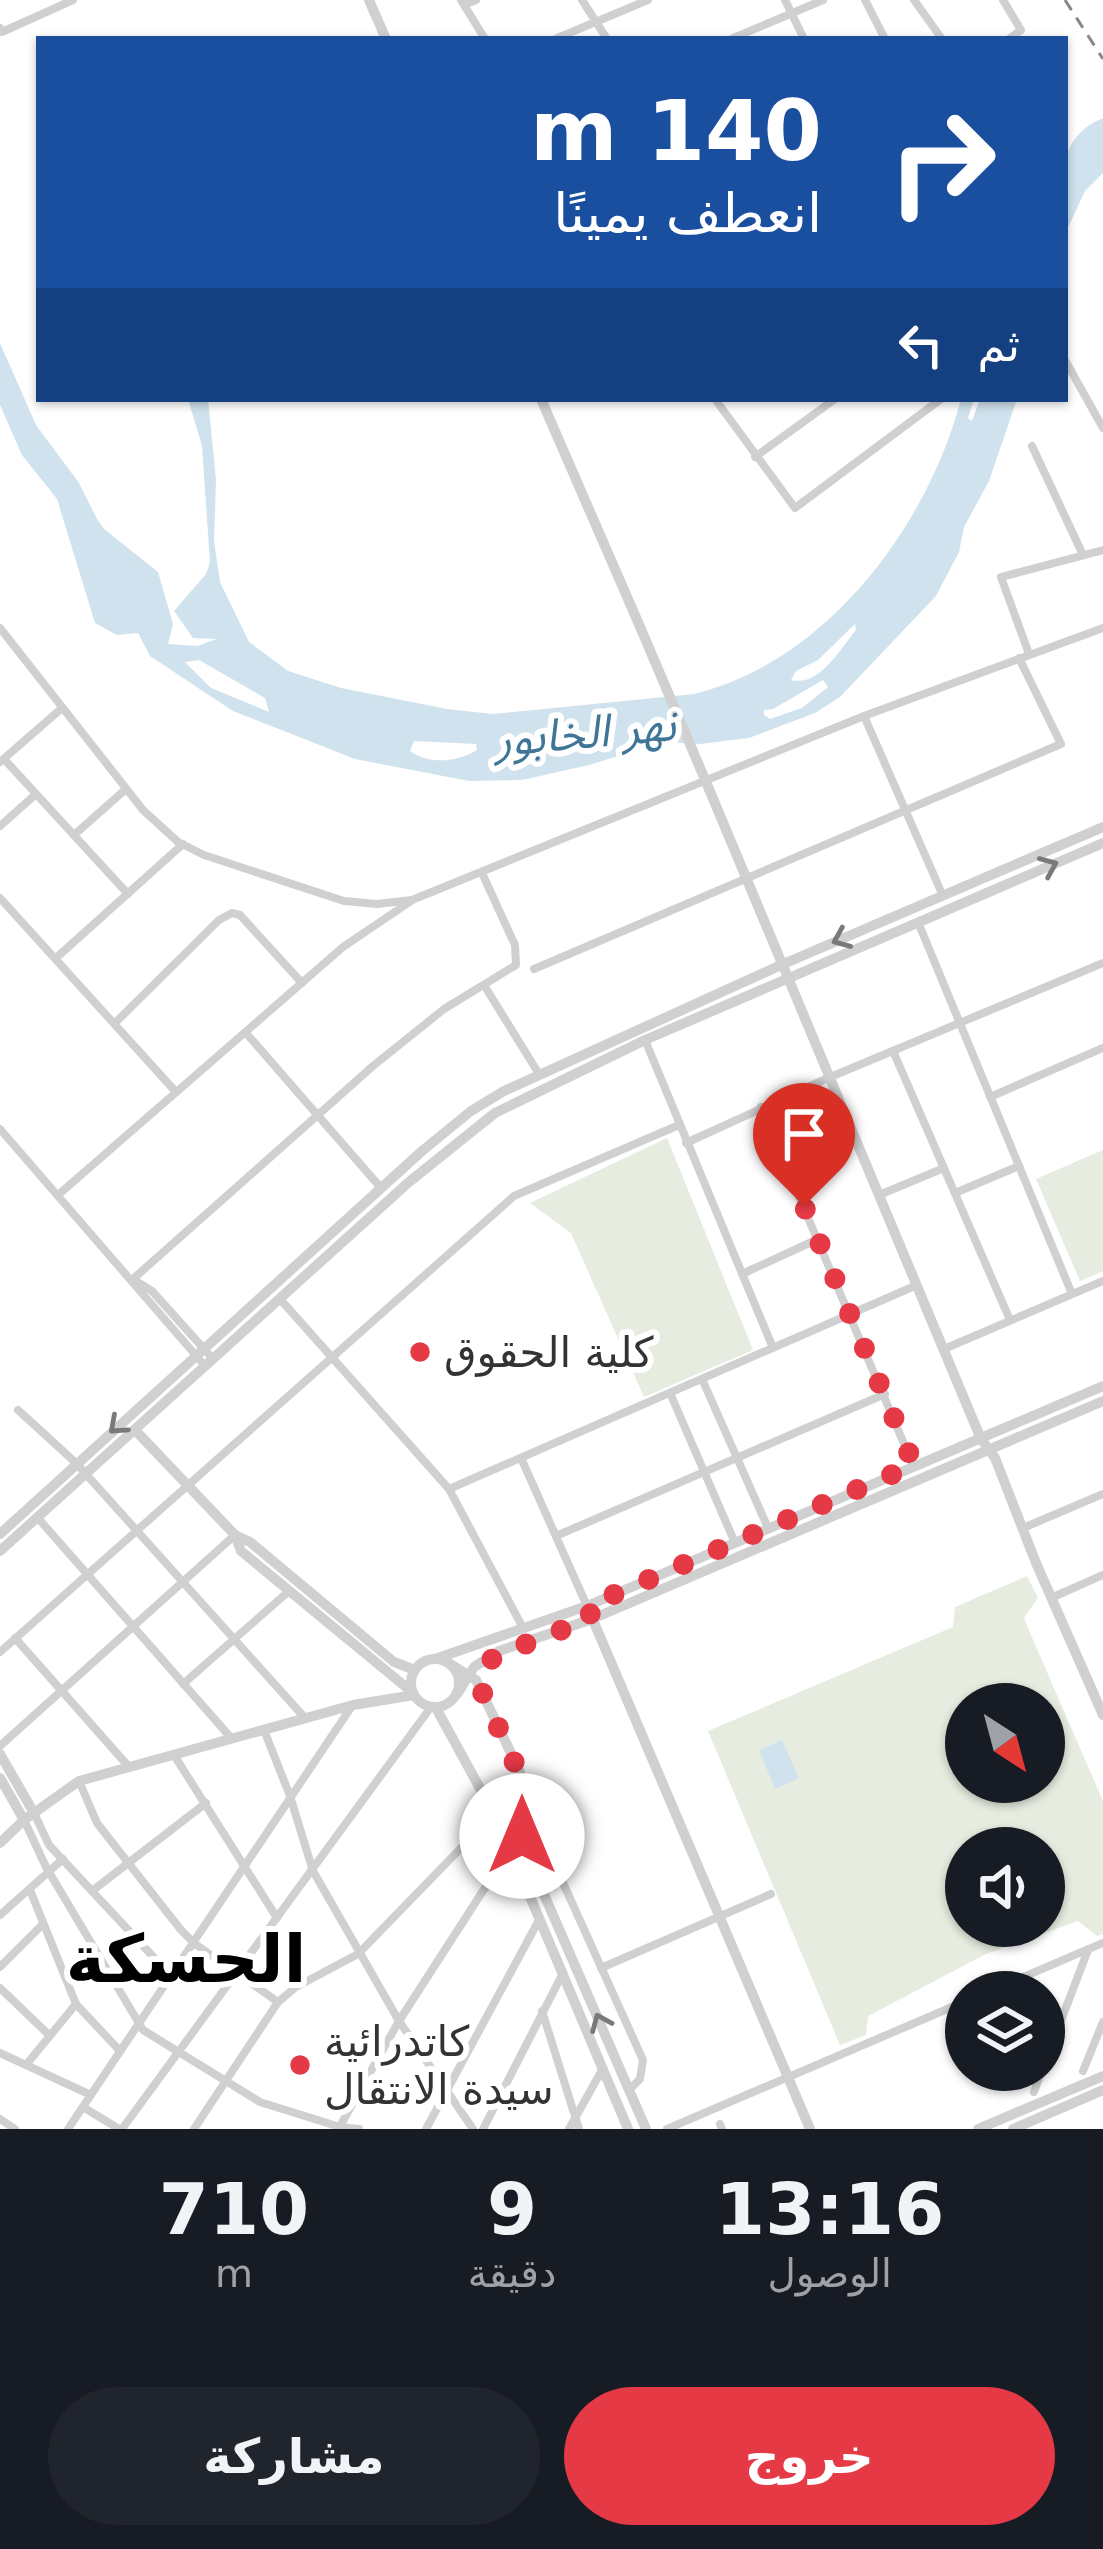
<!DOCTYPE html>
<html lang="ar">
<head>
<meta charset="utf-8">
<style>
  :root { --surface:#171b24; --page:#20242c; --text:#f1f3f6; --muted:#9ea1a6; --accent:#e63946 }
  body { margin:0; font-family:"DejaVu Sans","Noto Sans Arabic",sans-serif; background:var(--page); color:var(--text); direction:rtl; height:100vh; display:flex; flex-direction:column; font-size:45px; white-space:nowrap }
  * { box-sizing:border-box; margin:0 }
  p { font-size:39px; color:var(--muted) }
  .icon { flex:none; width:66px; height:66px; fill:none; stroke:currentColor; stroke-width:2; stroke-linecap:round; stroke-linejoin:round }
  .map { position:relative; height:2129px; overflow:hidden; direction:ltr }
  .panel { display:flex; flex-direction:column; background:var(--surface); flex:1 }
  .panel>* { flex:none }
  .guide { position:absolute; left:36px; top:36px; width:1032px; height:366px; border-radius:0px; box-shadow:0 3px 9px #0004; direction:rtl; background:#1a4fa0; color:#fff; overflow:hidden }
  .needle { width:78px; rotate:144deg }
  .buttons { position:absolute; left:945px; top:1683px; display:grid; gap:24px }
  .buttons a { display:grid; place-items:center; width:120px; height:120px; border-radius:50%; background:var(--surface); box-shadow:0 3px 9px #0004; font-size:60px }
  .pin { position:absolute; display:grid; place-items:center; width:102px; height:102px; color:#fff; margin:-123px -51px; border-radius:50% 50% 50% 0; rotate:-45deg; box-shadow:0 0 12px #0007 }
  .pin .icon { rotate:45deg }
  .me { position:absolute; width:132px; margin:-66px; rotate:0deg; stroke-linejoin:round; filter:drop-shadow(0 0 9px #0008) }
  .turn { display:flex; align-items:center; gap:42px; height:252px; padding:0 48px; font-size:54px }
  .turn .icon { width:156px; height:156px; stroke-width:2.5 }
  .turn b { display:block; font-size:84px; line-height:102px }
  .then { display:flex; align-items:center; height:114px; padding:0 48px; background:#0003; gap:24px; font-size:45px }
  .eta { display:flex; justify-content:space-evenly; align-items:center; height:204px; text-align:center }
  .eta b { font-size:72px; font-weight:800; line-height:84px }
  .button { display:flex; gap:24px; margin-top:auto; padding:24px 48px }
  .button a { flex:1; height:138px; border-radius:72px; background:var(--accent); color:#fff; font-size:48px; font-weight:800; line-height:138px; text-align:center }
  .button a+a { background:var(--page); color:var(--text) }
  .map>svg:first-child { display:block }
  .green { fill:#e6ecdf; fill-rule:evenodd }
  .water { fill:#cfe2ee; fill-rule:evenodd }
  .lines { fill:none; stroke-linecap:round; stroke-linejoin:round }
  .minor { stroke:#d0d0d0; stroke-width:8 }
  .tertiary { stroke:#d0d0d0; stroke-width:10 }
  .rail { stroke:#888; stroke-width:3; stroke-dasharray:12 9; stroke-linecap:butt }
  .tertiary-bridge { stroke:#d0d0d0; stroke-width:10 }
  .oneway { stroke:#7a7a7a }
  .route { stroke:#e63946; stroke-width:21; stroke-dasharray:0 37.8 }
  .poi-dot { fill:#e63946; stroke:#fff; stroke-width:4.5 }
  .labels { text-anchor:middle; stroke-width:12; stroke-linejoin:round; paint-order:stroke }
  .poi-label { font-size:42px; fill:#333; stroke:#fff; text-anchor:start }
  .water-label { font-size:45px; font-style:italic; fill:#3f7597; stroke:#fff }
  .town-label { font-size:66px; font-weight:bold; fill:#000; stroke:#fff }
</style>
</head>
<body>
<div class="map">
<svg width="1103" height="2129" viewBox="0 0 1103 2129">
  <rect width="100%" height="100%" fill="#fff"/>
  <g class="green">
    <polygon points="667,1138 753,1350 644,1397 571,1233 530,1203"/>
    <polygon points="1103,1150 1103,1271 1080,1281 1036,1179"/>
    <path d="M 1027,1576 L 1038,1598 L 1024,1618 L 1027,1626 L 1103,1801 L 1103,1934 L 1097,1936 L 1078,1921 L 986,1954 L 868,2016 L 866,2035 L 840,2045 L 708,1731 L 953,1627 L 955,1607 ZM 966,1704 L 1044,1704 L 1044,1782 L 966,1782 ZM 966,1848 L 1044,1848 L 1044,1926 L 966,1926 Z"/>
  </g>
  <g class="water">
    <path d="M 1103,118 L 1103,173 L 1085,191 L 1065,234 C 1065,186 1051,140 1103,118 Z"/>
    <path d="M 0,343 L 36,425 L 79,483 L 97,519 L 104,529 L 158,572 L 173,624 L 168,644 L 197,646 L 217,639 L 193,638 L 174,611 L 206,574 L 210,562 L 202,446 L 188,399 L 208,399 L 216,480 L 214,541 L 220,582 L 249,642 L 288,671 L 341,688 L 447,709 L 493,714 L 694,694 C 827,662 928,525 961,399 L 974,399 L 968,418 L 972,421 L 980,399 L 1017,399 L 989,481 L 964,527 L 959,552 L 936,596 L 840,697 L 815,713 L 749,738 L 700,744 L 664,742 L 589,765 L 522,780 L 469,781 L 355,759 L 233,711 L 150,656 L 138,633 L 117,635 L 95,623 L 57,499 L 22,455 L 0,405 ZM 855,624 L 856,630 C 839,650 820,687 791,680 L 796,671 L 818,660 ZM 199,660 L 265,698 L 269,712 L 211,688 L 185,662 ZM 823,680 L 828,687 L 802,708 L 770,719 L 764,715 L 764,710 L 773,709 ZM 414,741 L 476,744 L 477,750 C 459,762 428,765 410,751 Z"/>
    <polygon points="782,1740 799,1778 775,1789 759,1750"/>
  </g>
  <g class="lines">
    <g class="minor">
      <polyline points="461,0 485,39"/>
      <polyline points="582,0 607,39"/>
      <polyline points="785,0 804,39"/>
      <polyline points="865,0 885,39"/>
      <polyline points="914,0 942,39"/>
      <polyline points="1003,0 1021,30 1009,39"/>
      <polyline points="464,5 476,0"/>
      <polyline points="0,28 2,32 73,0"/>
      <polyline points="555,39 648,0"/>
      <polyline points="731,39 823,0"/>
      <polyline points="1065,360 1103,428"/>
      <polyline points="715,399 795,508 941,399"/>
      <polyline points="1032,446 1083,555"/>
      <polyline points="755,457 835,399"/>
      <polyline points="0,628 143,810 178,842 204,855 344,901 377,904 412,900 864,716 1103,628"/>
      <polyline points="1029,654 1001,577 1103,550"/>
      <polyline points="864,716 943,896"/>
      <polyline points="4,759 128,894"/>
      <polyline points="0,762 62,708"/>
      <polyline points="0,826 36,794"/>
      <polyline points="74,835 126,789"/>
      <polyline points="0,898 176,1092"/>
      <polyline points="918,922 1072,1294"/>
      <polyline points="56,958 183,844"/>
      <polyline points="534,969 1061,744 1019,658"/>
      <polyline points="484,985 539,1074"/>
      <polyline points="115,1023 219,920 232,913 240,915 302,983"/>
      <polyline points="246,1033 381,1188"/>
      <polyline points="645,1040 773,1348"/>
      <polyline points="893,1051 1010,1320"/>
      <polyline points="990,1097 1103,1048"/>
      <polyline points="761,1107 913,1465"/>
      <polyline points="0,1129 205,1366"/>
      <polyline points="686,1143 828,1078 1103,963"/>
      <polyline points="955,1193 1019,1166"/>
      <polyline points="58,1195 343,947 411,901"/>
      <polyline points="879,1195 944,1168"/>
      <polyline points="742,1274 818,1239"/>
      <polyline points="133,1279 373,1066 444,1009 516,965 515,945 482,873"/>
      <polyline points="134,1280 152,1291 213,1359"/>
      <polyline points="280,1299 449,1489 523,1628"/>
      <polyline points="944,1349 1103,1281"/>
      <polyline points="702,1379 768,1528"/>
      <polyline points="670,1393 735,1543"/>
      <polyline points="18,1410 76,1463 305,1718"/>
      <polyline points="521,1458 587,1606"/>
      <polyline points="449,1489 917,1285"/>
      <polyline points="37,1517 232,1739"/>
      <polyline points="1023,1528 1103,1494"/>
      <polyline points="556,1536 885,1394"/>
      <polyline points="1051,1598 1103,1575"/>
      <polyline points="15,1638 129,1767"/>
      <polyline points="0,1652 514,1196 679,1125"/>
      <polyline points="183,1684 289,1591"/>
      <polyline points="264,1730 290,1796 313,1871 399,2021 473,2129"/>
      <polyline points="0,1746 235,1535"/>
      <polyline points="174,1755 277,1918"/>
      <polyline points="79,1781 97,1823 181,1930 195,1944 278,2002"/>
      <polyline points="522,1792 643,2060 640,2079 629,2090"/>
      <polyline points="34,1813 49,1845 173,1978"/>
      <polyline points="24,1820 46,1867 143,2030 260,2102 340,2127 359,2129"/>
      <polyline points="30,1890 76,2004 120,2051"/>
      <polyline points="92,1891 206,1803"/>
      <polyline points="0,1915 63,1859"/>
      <polyline points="0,1967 43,1924"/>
      <polyline points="601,1968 771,1894"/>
      <polyline points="0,1988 49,2035"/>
      <polyline points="988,1992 1103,1943"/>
      <polyline points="542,2011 579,2129"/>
      <polyline points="0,2053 91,2095"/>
      <polyline points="26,2065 76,2004"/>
      <polyline points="1044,2065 1088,1950"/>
      <polyline points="1083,2071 1103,2022"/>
      <polyline points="1034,2092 1042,2070"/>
      <polyline points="83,2107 119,2129"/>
      <polyline points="0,2119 15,2129"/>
      <polyline points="720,2124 722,2129"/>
      <polyline points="339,2128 399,2021 510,1849"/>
      <polyline points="68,2129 352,1706"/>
      <polyline points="122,2129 431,1707"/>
      <polyline points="194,2129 278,2002 296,1987 358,1954 494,1814"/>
      <polyline points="426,2129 539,1920"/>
      <polyline points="483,2129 562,1975"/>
      <polyline points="569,2129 602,2070"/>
      <polyline points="667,2129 966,2001"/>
    </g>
    <g class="tertiary">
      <polyline points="369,0 386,39"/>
      <polyline points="541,399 641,629"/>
      <polyline points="709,789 981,1439 995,1458 1036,1563 1103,1715"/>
      <polyline points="135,1430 235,1535 241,1551 412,1692"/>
      <polyline points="0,1534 422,1151 471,1111 504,1091 781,965 1103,827"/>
      <polyline points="235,1535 250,1542 394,1662 415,1670"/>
      <polyline points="0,1551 409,1182 495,1113 645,1040 1103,843"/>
      <polyline points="590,1613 810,2129"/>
      <circle cx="435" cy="1683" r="24"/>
      <polyline points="435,1659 587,1606 1103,1386"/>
      <polyline points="447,1662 476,1680 520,1772 523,1846 646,2129"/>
      <polyline points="458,1693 474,1667 499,1651 592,1619 1103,1401"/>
      <polyline points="436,1708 499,1823 628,2129"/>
      <polyline points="0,1754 34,1813"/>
      <polyline points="0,1778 24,1820"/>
      <polyline points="0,1843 24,1820 79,1781 353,1705 414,1695"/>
      <polyline points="978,2129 1103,2076"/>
      <polyline points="1013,2129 1103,2090"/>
    </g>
    <polyline class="rail" points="1065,0 1103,59"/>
    <polyline class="tertiary-bridge" points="641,629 709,789"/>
  </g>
  <defs><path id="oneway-chevron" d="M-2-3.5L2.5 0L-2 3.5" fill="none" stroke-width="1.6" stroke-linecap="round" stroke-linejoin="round" transform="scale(3)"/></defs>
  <g class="oneway">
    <use href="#oneway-chevron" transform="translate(1049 866) rotate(-23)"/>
    <use href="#oneway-chevron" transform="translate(841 939) rotate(157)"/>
    <use href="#oneway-chevron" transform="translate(117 1426) rotate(138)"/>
    <use href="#oneway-chevron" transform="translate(600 2022) rotate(-113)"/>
  </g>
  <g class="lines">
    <polyline class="route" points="522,1836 521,1777 479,1685 493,1657 592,1618 587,1606 914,1465 804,1206"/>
  </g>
  <g class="poi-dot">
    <circle cx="420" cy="1352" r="12"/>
    <circle cx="300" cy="2065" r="12"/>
  </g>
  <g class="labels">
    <g class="poi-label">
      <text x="444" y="1367">كلية الحقوق</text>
      <text x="324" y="2056">كاتدرائية<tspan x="324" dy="48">سيدة الانتقال</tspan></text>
    </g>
    <g class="water-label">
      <text transform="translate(585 732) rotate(-5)" y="16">نهر الخابور</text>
    </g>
    <g class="town-label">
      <text x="186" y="1982">الحسكة</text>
    </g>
  </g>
</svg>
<div class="buttons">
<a><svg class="needle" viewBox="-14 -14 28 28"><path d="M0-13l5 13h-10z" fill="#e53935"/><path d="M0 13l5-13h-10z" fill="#9ea1a6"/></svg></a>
<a><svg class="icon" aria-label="sound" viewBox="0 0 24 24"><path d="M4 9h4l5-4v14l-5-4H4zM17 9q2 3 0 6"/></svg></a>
<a><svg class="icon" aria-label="layers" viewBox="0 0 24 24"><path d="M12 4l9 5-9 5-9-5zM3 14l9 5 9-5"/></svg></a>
</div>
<div class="pin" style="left:804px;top:1206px;background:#d93025"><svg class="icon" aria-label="arrive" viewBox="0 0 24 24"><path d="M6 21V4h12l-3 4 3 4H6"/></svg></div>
<svg class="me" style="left:522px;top:1836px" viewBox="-20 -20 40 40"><circle r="19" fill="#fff"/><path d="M0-13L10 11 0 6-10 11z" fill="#e63946"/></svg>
<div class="guide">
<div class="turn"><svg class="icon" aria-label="right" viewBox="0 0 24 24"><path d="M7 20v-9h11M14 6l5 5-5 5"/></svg><div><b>140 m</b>انعطف يمينًا</div></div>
<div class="then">ثم<svg class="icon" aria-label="left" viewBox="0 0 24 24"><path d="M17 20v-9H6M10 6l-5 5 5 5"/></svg></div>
</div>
</div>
<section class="panel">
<div class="eta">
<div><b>13:16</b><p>الوصول</p></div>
<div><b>9</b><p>دقيقة</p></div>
<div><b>710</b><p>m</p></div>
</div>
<div class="button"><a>خروج</a><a>مشاركة</a></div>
</section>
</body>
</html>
